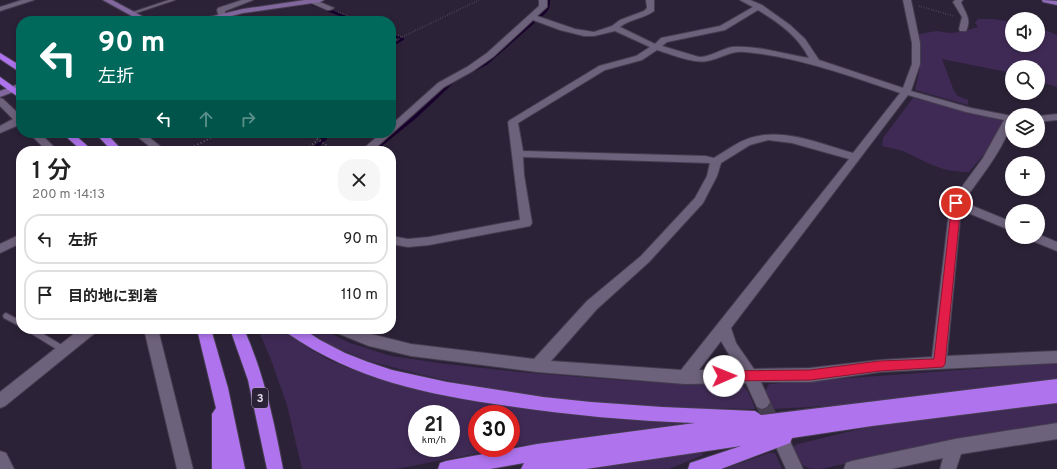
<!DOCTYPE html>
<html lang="ja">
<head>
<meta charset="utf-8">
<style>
  :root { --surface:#fff; --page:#f6f6f6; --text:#222; --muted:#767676; --line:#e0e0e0 }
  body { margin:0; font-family:Overpass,"Noto Sans JP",sans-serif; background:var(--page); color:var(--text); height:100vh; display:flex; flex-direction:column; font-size:15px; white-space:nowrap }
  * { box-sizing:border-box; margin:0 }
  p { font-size:13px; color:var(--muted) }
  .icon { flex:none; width:22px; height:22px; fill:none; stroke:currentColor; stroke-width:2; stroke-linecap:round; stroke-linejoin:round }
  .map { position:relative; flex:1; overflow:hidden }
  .panel { position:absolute; left:16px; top:146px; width:380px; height:188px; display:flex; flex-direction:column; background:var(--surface); border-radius:16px; box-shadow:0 2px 6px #0003 }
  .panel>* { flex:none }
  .hud { position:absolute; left:16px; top:16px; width:380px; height:122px; border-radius:16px; box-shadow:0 2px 6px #0003; background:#00695c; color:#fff; overflow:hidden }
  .buttons { position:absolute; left:1005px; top:12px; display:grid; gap:8px }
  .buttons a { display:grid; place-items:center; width:40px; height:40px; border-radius:50%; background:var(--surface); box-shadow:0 2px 6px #0003; font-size:20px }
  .speed { position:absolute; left:408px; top:405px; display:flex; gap:8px; font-size:20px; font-weight:700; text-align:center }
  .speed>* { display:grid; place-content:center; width:52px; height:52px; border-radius:50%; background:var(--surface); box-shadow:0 2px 6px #0003; line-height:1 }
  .speed small { font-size:10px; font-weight:400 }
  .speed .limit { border:6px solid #d22; background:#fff; color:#111 }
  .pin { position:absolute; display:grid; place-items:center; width:34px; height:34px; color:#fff; margin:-17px; border:2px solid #fff; border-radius:50%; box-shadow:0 1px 4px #0007 }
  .me { position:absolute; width:44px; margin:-22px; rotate:89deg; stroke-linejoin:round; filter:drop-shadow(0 0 3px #0008) }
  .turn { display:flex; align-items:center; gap:14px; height:84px; padding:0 16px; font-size:18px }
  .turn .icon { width:52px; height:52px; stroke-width:2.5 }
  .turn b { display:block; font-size:28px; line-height:34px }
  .lanes { display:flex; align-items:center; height:38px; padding:0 16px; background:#0003; justify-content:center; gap:20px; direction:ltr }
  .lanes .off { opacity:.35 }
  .round { display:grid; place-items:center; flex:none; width:42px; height:42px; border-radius:16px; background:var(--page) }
  .head { display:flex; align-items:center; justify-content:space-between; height:68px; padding:0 16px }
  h1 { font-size:24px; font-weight:600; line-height:30px }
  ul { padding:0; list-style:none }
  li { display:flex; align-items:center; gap:12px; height:50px; margin:0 8px 6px; padding:0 8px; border:2px solid var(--line); border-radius:16px }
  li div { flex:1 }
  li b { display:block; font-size:15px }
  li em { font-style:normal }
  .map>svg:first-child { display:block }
  .green { fill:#3f2a55; fill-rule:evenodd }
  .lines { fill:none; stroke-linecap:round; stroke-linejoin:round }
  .stream-far1 { stroke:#17002c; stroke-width:2.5 }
  .stream { stroke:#17002c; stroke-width:3.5 }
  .street-tunnel { stroke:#473e52; stroke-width:15; stroke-dasharray:15 8; stroke-linecap:butt }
  .lane-casing { stroke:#453d4f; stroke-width:2 }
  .street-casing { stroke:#453d4f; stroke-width:2 }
  .secondary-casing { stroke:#453d4f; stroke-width:2 }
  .primary-casing { stroke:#453d4f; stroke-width:2 }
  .highway-casing { stroke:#453d4f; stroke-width:2 }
  .path-far1 { stroke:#685f72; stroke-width:1.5; stroke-dasharray:0.5 2; stroke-linecap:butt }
  .path { stroke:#685f72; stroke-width:2; stroke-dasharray:1 2.5; stroke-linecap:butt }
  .lane { fill:#6d627b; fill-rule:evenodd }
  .street { fill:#6d627b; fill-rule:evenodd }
  .secondary { fill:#81679d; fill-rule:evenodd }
  .primary { fill:#956dbf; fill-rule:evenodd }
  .highway { fill:#af74ed; fill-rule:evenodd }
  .route { fill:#e11d48; stroke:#92132f }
  .labels { text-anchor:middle; stroke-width:4; stroke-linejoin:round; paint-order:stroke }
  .shield { fill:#2c2237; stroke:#aba4b4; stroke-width:1 }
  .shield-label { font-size:12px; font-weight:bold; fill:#e1dbe9 }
</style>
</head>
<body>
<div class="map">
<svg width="1057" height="469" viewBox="0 0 1057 469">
  <rect width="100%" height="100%" fill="#2c2237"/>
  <g class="green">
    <path d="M 978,19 L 993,19 L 1012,22 L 1012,45 L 1038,45 L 1038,27 L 1057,35 L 1057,87 L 1038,81 L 1038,67 L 1012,67 L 1012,73 L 942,59 L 954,91 L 958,96 L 968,100 L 968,105 L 915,90 C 921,67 922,57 919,34 L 937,31 L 949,33 L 960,32 L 978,27 L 975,23 Z"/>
    <path d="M 913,98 L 996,118 L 1003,121 L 991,146 L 969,172 C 940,172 929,163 903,151 C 897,149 889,148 882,146 L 883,138 Z"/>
    <path d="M 258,329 L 283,329 L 310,349 L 329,360 L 348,368 L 396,383 L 680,422 L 680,424 L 511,447 L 511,414 L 477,414 L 477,448 L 505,448 L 396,469 L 302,469 L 287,405 L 270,357 ZM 417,414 L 451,414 L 451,448 L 417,448 Z"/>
    <path d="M 304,329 L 322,329 L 350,343 L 391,356 L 446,364 L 519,372 L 618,380 L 684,384 L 738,382 C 747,387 752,399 755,409 L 650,407 L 544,397 L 476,387 L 423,375 L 369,361 L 325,343 Z"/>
    <polygon points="1057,363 1057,381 860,404 774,409 765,392 769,384"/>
    <path d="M 1057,402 L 1057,424 L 976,438 L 941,442 L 821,469 C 800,469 801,464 792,447 L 798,444 L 872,426 Z"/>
    <polygon points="702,452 703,455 669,469 583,469"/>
    <polygon points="769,453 775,453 782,469 724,469"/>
  </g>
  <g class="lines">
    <g class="stream-far1">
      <polyline points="302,0 356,21"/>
      <polyline points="391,35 403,39 391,46"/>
      <polyline points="470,72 486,64 545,12 548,8 549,0"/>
    </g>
    <g class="stream">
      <polyline points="311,151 325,139 315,133"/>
      <polyline points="373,151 415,117 452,82"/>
    </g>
    <polyline class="street-tunnel" points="762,402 775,427"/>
    <defs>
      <g id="lane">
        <polygon points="169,0 175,0 133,14 130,13"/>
        <polygon points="6,313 21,321 21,327 4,318 3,316 4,314"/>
        <polygon points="26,329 35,329 67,348 68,350 67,352 64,353 61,352 27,331"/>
      </g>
      <g id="street">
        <polygon points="22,0 34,0 0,11 0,7"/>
        <polygon points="242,0 253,0 225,11 225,18 219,18 217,10 218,8"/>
        <polygon points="304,0 315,0 334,8 330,10 327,10"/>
        <path d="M 539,0 L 547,0 L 547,7 L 537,16 L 575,29 L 594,32 L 612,26 L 620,20 L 644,11 L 647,8 L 646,0 L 654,0 L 654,11 C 643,19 630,19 620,27 L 655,44 L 661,38 L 720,26 L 753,7 L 740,0 L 750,0 L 762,5 L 790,25 L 805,39 L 819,60 L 903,88 L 912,64 L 912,43 L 903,0 L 911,0 L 920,43 L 920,64 L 911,91 L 971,108 L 1012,116 C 1012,139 977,182 963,202 L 1012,222 L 1012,231 L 961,210 L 947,356 L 1057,351 L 1057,363 L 880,372 L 810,382 L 761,382 L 770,402 L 767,407 L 762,409 L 757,407 L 746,383 L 685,384 L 537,372 L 411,356 L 369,346 L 337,333 L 335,329 L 357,329 L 371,334 L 411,344 L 534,359 L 587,301 L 641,256 L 695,198 L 707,176 L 710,163 L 523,157 L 524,175 L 532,223 L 530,226 L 429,245 L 408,247 L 391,244 L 391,236 L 408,239 L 429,237 L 520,220 L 508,122 L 510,120 L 599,66 L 636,56 L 650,47 L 615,31 L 594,36 L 584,36 L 560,30 L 533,20 L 493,57 L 473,71 L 444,87 L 372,151 L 361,151 L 381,133 L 391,133 L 391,125 L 438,83 L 467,67 L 487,53 L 539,6 ZM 758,10 C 779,23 798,36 809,58 C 784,54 757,45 732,47 C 721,49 711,57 699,57 L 662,46 L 667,42 L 725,30 ZM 657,50 C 670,54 694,64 707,61 C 720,59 731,50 745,52 C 799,57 850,76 900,93 L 853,153 C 821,144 783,127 750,138 C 737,142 726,151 714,158 L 705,156 L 523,151 L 518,123 L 605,70 L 642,60 ZM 908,95 L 966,112 L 1004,120 L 983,158 L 950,203 L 932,357 L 880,360 L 810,368 L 754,369 L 736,343 L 731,328 ZM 768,140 L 792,143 L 849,159 L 681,370 L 551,361 L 597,309 L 649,262 L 703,203 L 717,176 L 721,163 L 750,145 ZM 721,341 L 738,370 L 699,370 Z"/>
        <path d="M 955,0 L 963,0 L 961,2 C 965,13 972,19 966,31 L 960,31 L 959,29 L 962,17 L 953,2 Z"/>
        <polygon points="0,98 3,99 21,116 21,124 0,133 0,126 13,119 0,106"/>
        <polygon points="1057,114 1057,120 1038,122 1038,116"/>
        <polygon points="29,133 40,133 58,151 47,151"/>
        <polygon points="133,133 144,133 166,151 155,151"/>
        <polygon points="21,234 21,243 0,253 0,244"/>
        <polygon points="1038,234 1057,242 1057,251 1030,240 1028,237 1038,237"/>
        <polygon points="80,329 97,329 95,333 5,406 0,408 0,392"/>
        <polygon points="144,329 158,329 193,469 177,469"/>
        <polygon points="1057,423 1057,439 961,454 956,469 940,469 943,458 891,469 844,469 846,463 852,461 955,439"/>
        <polygon points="784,439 790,441 803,469 786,469 776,447 778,441"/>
        <polygon points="0,451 6,453 14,469 0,469"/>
      </g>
      <g id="secondary">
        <polygon points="103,0 112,0 151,21 141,21"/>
        <polygon points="305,0 324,0 320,2 243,13 213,21 200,21 201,19 243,9"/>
        <polygon points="21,83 21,89 0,97 0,91"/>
      </g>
      <polygon id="primary" points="1042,0 1057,1 1057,5 1043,2"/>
      <g id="highway">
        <polygon points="0,53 21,66 21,73 0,59"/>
        <polygon points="0,77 21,92 21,99 0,84"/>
        <polygon points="62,133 73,133 93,151 82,151"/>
        <polygon points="95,133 106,133 123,151 112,151"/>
        <polygon points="197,329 211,329 228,388 245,469 212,469 212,414 216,408"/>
        <path d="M 230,329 L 244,329 C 264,374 274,421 283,469 L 267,469 L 248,380 Z"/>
        <path d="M 285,329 L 303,329 L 320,340 L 345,353 L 368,362 L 392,370 L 447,382 L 543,397 L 591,402 L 662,407 L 755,411 L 761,415 L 1057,379 L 1057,403 L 872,426 L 792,438 L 790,443 L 721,469 L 688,469 L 690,463 L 741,446 L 586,469 L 521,469 L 524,463 L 490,469 L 438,469 L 440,463 L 446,461 L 537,444 L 695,423 C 632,421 570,415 508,406 C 426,394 357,381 287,333 Z"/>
      </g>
    </defs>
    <use href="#lane" class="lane-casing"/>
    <use href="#street" class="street-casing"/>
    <use href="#secondary" class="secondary-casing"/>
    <use href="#primary" class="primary-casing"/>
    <use href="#highway" class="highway-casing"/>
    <g class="path-far1">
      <polyline points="919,6 954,16"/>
      <polyline points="338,12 361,21"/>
      <polyline points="391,33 402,37 391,43"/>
      <polyline points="402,37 479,0"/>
    </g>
    <g class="path">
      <polyline points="308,133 335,151"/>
      <polyline points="185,151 220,133"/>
      <polyline points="304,151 318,140"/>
    </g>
    <use href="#lane" class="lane"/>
    <use href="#street" class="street"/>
    <use href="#secondary" class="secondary"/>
    <use href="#primary" class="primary"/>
    <use href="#highway" class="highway"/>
  </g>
  <polygon class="route" points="956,200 961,203 945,364 943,367 880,371 810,380 724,381 720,380 718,376 720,373 724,371 810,370 880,361 934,359 952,203"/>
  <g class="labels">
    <rect class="shield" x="252" y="388" width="16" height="20" rx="3"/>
    <g class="shield-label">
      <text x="260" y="402">3</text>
    </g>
  </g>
</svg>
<div class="buttons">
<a><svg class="icon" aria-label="sound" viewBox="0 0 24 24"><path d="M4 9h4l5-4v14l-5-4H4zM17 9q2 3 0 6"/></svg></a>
<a><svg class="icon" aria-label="search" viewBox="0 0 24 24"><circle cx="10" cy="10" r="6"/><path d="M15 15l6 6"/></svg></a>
<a><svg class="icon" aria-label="layers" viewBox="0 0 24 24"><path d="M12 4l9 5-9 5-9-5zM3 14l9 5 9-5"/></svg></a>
<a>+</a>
<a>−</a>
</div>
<div class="speed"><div>21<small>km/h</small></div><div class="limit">30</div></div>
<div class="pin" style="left:956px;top:203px;background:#d93025"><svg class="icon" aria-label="arrive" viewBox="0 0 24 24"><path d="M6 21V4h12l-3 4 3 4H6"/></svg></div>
<svg class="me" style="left:724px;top:376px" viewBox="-20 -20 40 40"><circle r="19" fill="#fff"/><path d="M0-13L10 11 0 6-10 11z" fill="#e11d48"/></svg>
<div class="hud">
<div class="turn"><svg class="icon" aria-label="left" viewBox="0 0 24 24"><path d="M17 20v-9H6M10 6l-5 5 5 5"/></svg><div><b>90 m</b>左折</div></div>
<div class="lanes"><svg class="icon" aria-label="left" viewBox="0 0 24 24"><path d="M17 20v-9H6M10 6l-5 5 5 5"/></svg><svg class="icon off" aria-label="ahead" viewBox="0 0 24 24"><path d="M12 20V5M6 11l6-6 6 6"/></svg><svg class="icon off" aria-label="right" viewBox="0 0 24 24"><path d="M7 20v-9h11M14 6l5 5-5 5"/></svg></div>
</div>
<section class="panel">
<div class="head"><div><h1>1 分</h1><p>200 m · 14:13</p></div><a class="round"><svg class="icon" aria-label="close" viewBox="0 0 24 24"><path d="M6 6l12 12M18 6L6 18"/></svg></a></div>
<ul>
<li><svg class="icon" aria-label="left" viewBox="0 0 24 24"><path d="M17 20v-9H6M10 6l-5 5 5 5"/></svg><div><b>左折</b></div><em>90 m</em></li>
<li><svg class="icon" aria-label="arrive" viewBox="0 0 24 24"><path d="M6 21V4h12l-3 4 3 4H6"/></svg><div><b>目的地に到着</b></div><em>110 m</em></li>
</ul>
</section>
</div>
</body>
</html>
